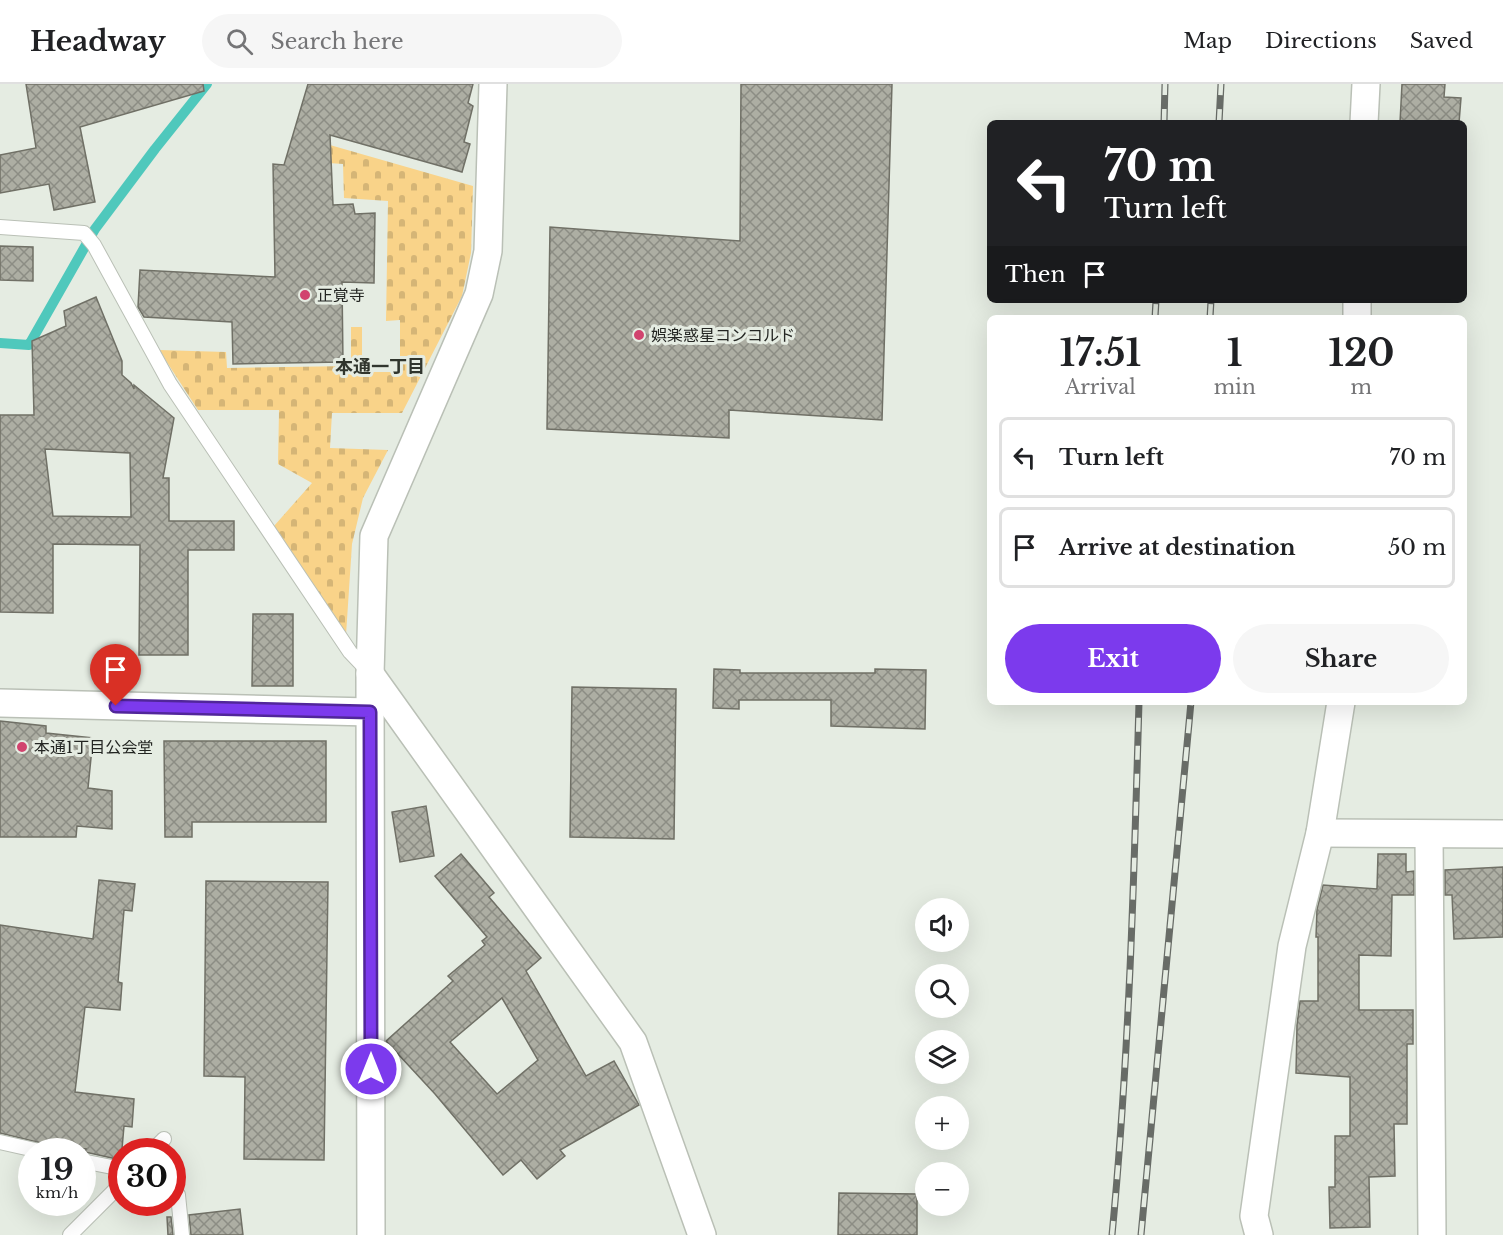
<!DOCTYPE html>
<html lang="en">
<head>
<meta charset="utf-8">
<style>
  :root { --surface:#fff; --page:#f6f6f6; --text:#202124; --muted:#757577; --line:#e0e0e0; --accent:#7c3aed }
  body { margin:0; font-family:"Libre Baskerville","Noto Sans JP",serif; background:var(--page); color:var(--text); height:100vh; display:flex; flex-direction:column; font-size:22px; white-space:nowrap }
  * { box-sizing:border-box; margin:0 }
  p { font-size:20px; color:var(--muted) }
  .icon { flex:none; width:33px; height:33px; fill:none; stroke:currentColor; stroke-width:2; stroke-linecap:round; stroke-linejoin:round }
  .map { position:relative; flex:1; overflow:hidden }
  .panel { position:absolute; left:987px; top:231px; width:480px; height:390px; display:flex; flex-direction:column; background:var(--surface); border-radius:9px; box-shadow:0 6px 24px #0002 }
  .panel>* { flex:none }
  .banner { position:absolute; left:987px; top:36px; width:480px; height:183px; border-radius:9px; box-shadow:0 6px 24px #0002; background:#202124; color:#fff; overflow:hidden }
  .fabs { position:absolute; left:915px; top:814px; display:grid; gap:12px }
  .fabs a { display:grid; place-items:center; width:54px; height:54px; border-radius:50%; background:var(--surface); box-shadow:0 6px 24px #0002; font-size:30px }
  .speed { position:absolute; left:18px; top:1054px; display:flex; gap:12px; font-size:30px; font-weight:700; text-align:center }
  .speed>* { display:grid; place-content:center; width:78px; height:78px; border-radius:50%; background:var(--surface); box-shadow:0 6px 24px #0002; line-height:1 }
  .speed small { font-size:15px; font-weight:400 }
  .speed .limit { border:9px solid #d22; background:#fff; color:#111 }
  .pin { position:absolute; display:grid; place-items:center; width:51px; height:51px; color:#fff; margin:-62px -26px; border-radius:50% 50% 50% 0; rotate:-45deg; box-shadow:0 0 6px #0007 }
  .pin .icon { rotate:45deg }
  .me { position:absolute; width:66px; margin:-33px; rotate:0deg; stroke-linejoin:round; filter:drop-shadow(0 0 4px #0008) }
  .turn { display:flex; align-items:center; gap:21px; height:126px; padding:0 18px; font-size:27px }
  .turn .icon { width:78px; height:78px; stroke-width:2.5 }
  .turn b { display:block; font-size:42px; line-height:51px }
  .then { display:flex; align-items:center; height:57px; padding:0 18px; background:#0003; gap:12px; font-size:22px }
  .eta { display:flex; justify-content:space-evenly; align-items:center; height:102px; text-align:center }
  .eta b { font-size:36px; font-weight:700; line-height:42px }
  .primary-button { display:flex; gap:12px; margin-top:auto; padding:12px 18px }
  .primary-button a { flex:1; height:69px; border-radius:36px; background:var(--accent); color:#fff; font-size:24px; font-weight:700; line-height:69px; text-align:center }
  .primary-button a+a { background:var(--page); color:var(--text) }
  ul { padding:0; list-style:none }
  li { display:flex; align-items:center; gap:18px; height:81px; margin:0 12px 9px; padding:0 6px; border:3px solid var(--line); border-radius:9px }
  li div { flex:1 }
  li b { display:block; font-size:22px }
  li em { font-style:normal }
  header { display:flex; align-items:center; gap:36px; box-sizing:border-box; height:84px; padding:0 30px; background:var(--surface); border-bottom:2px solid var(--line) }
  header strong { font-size:28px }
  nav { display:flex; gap:33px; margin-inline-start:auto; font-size:21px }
  .search { width:420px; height:54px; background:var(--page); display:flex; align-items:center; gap:15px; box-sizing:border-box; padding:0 21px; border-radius:33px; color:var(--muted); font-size:22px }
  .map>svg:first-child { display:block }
  .cemetery { fill:url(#cemetery-stones) }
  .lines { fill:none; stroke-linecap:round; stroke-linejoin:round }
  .stream { stroke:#4fc8bc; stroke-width:10 }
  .building { fill:url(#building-cross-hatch); stroke:#707066; stroke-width:1.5; fill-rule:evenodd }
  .lane-casing { stroke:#bac0b6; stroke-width:16 }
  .street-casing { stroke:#bac0b6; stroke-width:30 }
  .lane { stroke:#fff; stroke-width:14 }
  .street { stroke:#fff; stroke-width:27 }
  .rail-casing { stroke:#686c67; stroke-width:7 }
  .rail { stroke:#e5ece2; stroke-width:4.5; stroke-dasharray:14; stroke-linecap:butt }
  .route-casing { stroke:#51269a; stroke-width:15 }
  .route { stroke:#7c3aed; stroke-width:10 }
  .poi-dot { fill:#d1436e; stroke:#e5ece2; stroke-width:2 }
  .labels { text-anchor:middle; stroke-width:6; stroke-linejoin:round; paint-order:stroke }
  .poi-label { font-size:16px; fill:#232522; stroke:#e5ece2; text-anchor:start }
  .neighbourhood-label { font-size:18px; font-weight:bold; fill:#30352d; stroke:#e5ece2 }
</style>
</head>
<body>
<header>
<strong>Headway</strong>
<div class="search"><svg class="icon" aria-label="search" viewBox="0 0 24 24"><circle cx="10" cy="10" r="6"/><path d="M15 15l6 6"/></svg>Search here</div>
<nav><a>Map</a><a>Directions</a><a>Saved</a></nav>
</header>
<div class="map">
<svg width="1503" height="1151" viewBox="0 0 1503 1151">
  <defs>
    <pattern id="cemetery-stones" width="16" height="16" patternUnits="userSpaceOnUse" patternTransform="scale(1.5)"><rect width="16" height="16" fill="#f9d389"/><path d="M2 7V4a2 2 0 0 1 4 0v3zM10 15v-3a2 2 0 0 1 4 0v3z" fill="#d5b576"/></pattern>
    <pattern id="building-cross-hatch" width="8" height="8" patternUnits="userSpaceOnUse" patternTransform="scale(1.5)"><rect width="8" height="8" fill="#adaea3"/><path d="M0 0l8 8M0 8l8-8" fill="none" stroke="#8c8d84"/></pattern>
  </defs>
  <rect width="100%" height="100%" fill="#e5ece2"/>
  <polygon class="cemetery" points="295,51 473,102 471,169 462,212 402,329 332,329 330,364 388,366 363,414 352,460 346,551 274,442 312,399 278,380 279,326 198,326 159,266 226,268 227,284 351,282 351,243 362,243 362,288 400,288 400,236 386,237 388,117 344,114 343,80 299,77"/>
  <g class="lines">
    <polyline class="stream" points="0,259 29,261 95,145 155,65 207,0"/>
  </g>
  <g class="building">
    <polygon points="26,0 203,0 204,7 80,43 95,118 54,126 49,100 0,109 0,71 36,64"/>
    <polygon points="308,0 473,0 468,19 473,22 464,58 470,60 462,88 330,51 333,121 353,120 355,130 375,129 374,199 342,198 343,278 233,280 232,238 144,233 138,223 140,186 275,193 273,80 284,81"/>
    <polygon points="741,0 892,0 882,336 729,326 729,354 547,345 550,143 740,157"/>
    <polygon points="1402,0 1445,0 1444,13 1461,14 1459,39 1400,39"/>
    <polygon points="0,162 33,163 33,197 0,196"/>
    <path d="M 96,213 L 122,277 L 122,291 L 131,299 L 134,305 L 134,301 L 174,334 L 163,394 L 169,394 L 169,437 L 234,437 L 234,466 L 188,466 L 188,571 L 139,571 L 140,461 L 53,460 L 53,529 L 0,528 L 0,331 L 34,331 L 32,257 L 66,242 L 64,227 ZM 45,365 L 130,369 L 131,433 L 53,432 Z"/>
    <polygon points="253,530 293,530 293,602 252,602"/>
    <polygon points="714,585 740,586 740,589 875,589 875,585 926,586 925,645 831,642 831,616 739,616 739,625 713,624"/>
    <polygon points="572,603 676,605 674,755 570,753"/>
    <polygon points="0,637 46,642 46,649 93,654 88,704 112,707 112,745 77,742 76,753 0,753"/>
    <polygon points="164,657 326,657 326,738 192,738 192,753 165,753"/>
    <polygon points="426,722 434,772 400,778 392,728"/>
    <path d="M 461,770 L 494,809 L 489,813 L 541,874 L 526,887 L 586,992 L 614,977 L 639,1021 L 560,1066 L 565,1072 L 537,1095 L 521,1076 L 503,1091 L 435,1010 L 386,957 L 453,897 L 448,892 L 485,861 L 482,857 L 487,853 L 435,792 ZM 502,914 L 538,976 L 497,1010 L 450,958 Z"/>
    <polygon points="1378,770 1406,770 1406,788 1414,787 1414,811 1392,811 1391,872 1359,871 1359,926 1413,926 1413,960 1407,960 1407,1040 1394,1040 1395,1092 1369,1093 1370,1143 1330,1144 1329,1103 1335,1103 1335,1052 1350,1052 1350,993 1296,989 1297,941 1300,917 1318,917 1318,853 1316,853 1317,825 1323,801 1377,805"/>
    <polygon points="1503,783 1503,853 1454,855 1452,811 1445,811 1445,786"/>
    <polygon points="99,796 135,800 132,827 124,826 118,898 122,899 120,926 85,923 75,1008 134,1015 132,1043 124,1042 121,1076 85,1068 86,1065 49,1061 0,1049 0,841 93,855"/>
    <polygon points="206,797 328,798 324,1076 244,1075 245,993 204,992"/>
    <polygon points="839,1109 917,1110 917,1151 838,1151"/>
    <polygon points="240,1125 243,1151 191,1151 189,1131"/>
    <polygon points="167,1133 171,1133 173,1151 168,1151"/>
  </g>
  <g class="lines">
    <defs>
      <g id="lane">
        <polyline points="0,143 84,149 94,161 170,300 350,568 369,588"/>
        <polyline points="0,1058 44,1068"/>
        <polyline points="151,1068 164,1055"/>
        <polyline points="82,1077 122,1085"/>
        <polyline points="172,1108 178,1111 182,1151"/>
        <polyline points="70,1151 122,1099"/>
      </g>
      <g id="street">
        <polyline points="1364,39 1366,0"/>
        <polyline points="1357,234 1357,216"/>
        <polyline points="370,590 633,958 702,1151"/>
        <polyline points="0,619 370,628"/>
        <polyline points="1320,749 1503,750"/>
        <polyline points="1429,751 1432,1151"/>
        <polyline points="371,1151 370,590 374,452 479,210 488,167 493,0"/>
        <polyline points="1259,1151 1254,1132 1292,862 1320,749 1341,618"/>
      </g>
    </defs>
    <use href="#lane" class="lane-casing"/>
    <use href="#street" class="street-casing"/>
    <use href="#lane" class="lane"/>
    <use href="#street" class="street"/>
    <defs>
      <g id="rail">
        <polyline points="1164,39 1165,0"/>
        <polyline points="1219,39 1221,0"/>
        <polyline points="1155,234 1156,216"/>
        <polyline points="1210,234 1211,216"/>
        <path d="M 1112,1151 C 1129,974 1134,796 1139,618"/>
        <polyline points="1141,1151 1191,618"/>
      </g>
    </defs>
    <use href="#rail" class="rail-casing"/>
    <use href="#rail" class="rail"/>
  </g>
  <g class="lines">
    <defs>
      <polyline id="route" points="116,622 370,628 371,985"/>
    </defs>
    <use href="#route" class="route-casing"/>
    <use href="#route" class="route"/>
  </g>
  <g class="poi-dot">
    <circle cx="305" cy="211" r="6"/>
    <circle cx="639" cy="251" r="6"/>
    <circle cx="22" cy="663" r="6"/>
  </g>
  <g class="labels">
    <g class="poi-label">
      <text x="317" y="217">正覚寺</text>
      <text x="651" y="257">娯楽惑星コンコルド</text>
      <text x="34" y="669">本通1丁目公会堂</text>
    </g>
    <g class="neighbourhood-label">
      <text x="380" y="289">本通一丁目</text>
    </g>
  </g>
</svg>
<div class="fabs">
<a><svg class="icon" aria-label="sound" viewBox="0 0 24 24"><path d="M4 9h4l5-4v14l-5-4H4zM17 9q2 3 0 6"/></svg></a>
<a><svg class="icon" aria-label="search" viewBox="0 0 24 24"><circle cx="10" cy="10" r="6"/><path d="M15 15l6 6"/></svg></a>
<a><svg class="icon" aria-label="layers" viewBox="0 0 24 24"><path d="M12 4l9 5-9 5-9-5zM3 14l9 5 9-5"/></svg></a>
<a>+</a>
<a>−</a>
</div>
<div class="speed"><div>19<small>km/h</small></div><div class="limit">30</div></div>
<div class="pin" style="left:116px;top:622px;background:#d93025"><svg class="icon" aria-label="arrive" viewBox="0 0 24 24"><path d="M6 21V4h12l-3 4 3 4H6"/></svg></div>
<svg class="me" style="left:371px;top:985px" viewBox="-20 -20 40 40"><circle r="17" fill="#7c3aed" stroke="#fff" stroke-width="3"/><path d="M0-11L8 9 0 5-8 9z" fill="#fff"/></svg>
<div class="banner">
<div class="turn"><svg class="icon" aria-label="left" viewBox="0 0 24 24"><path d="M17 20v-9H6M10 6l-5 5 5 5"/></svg><div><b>70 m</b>Turn left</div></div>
<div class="then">Then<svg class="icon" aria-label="arrive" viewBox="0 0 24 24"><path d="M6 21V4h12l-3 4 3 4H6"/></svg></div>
</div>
<section class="panel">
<div class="eta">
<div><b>17:51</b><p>Arrival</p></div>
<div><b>1</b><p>min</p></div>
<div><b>120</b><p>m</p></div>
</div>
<ul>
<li><svg class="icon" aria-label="left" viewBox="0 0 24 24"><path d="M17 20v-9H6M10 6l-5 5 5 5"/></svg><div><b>Turn left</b></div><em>70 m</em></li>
<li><svg class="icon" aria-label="arrive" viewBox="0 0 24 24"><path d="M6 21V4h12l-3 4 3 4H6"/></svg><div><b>Arrive at destination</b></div><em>50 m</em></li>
</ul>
<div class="primary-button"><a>Exit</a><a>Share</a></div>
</section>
</div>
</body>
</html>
